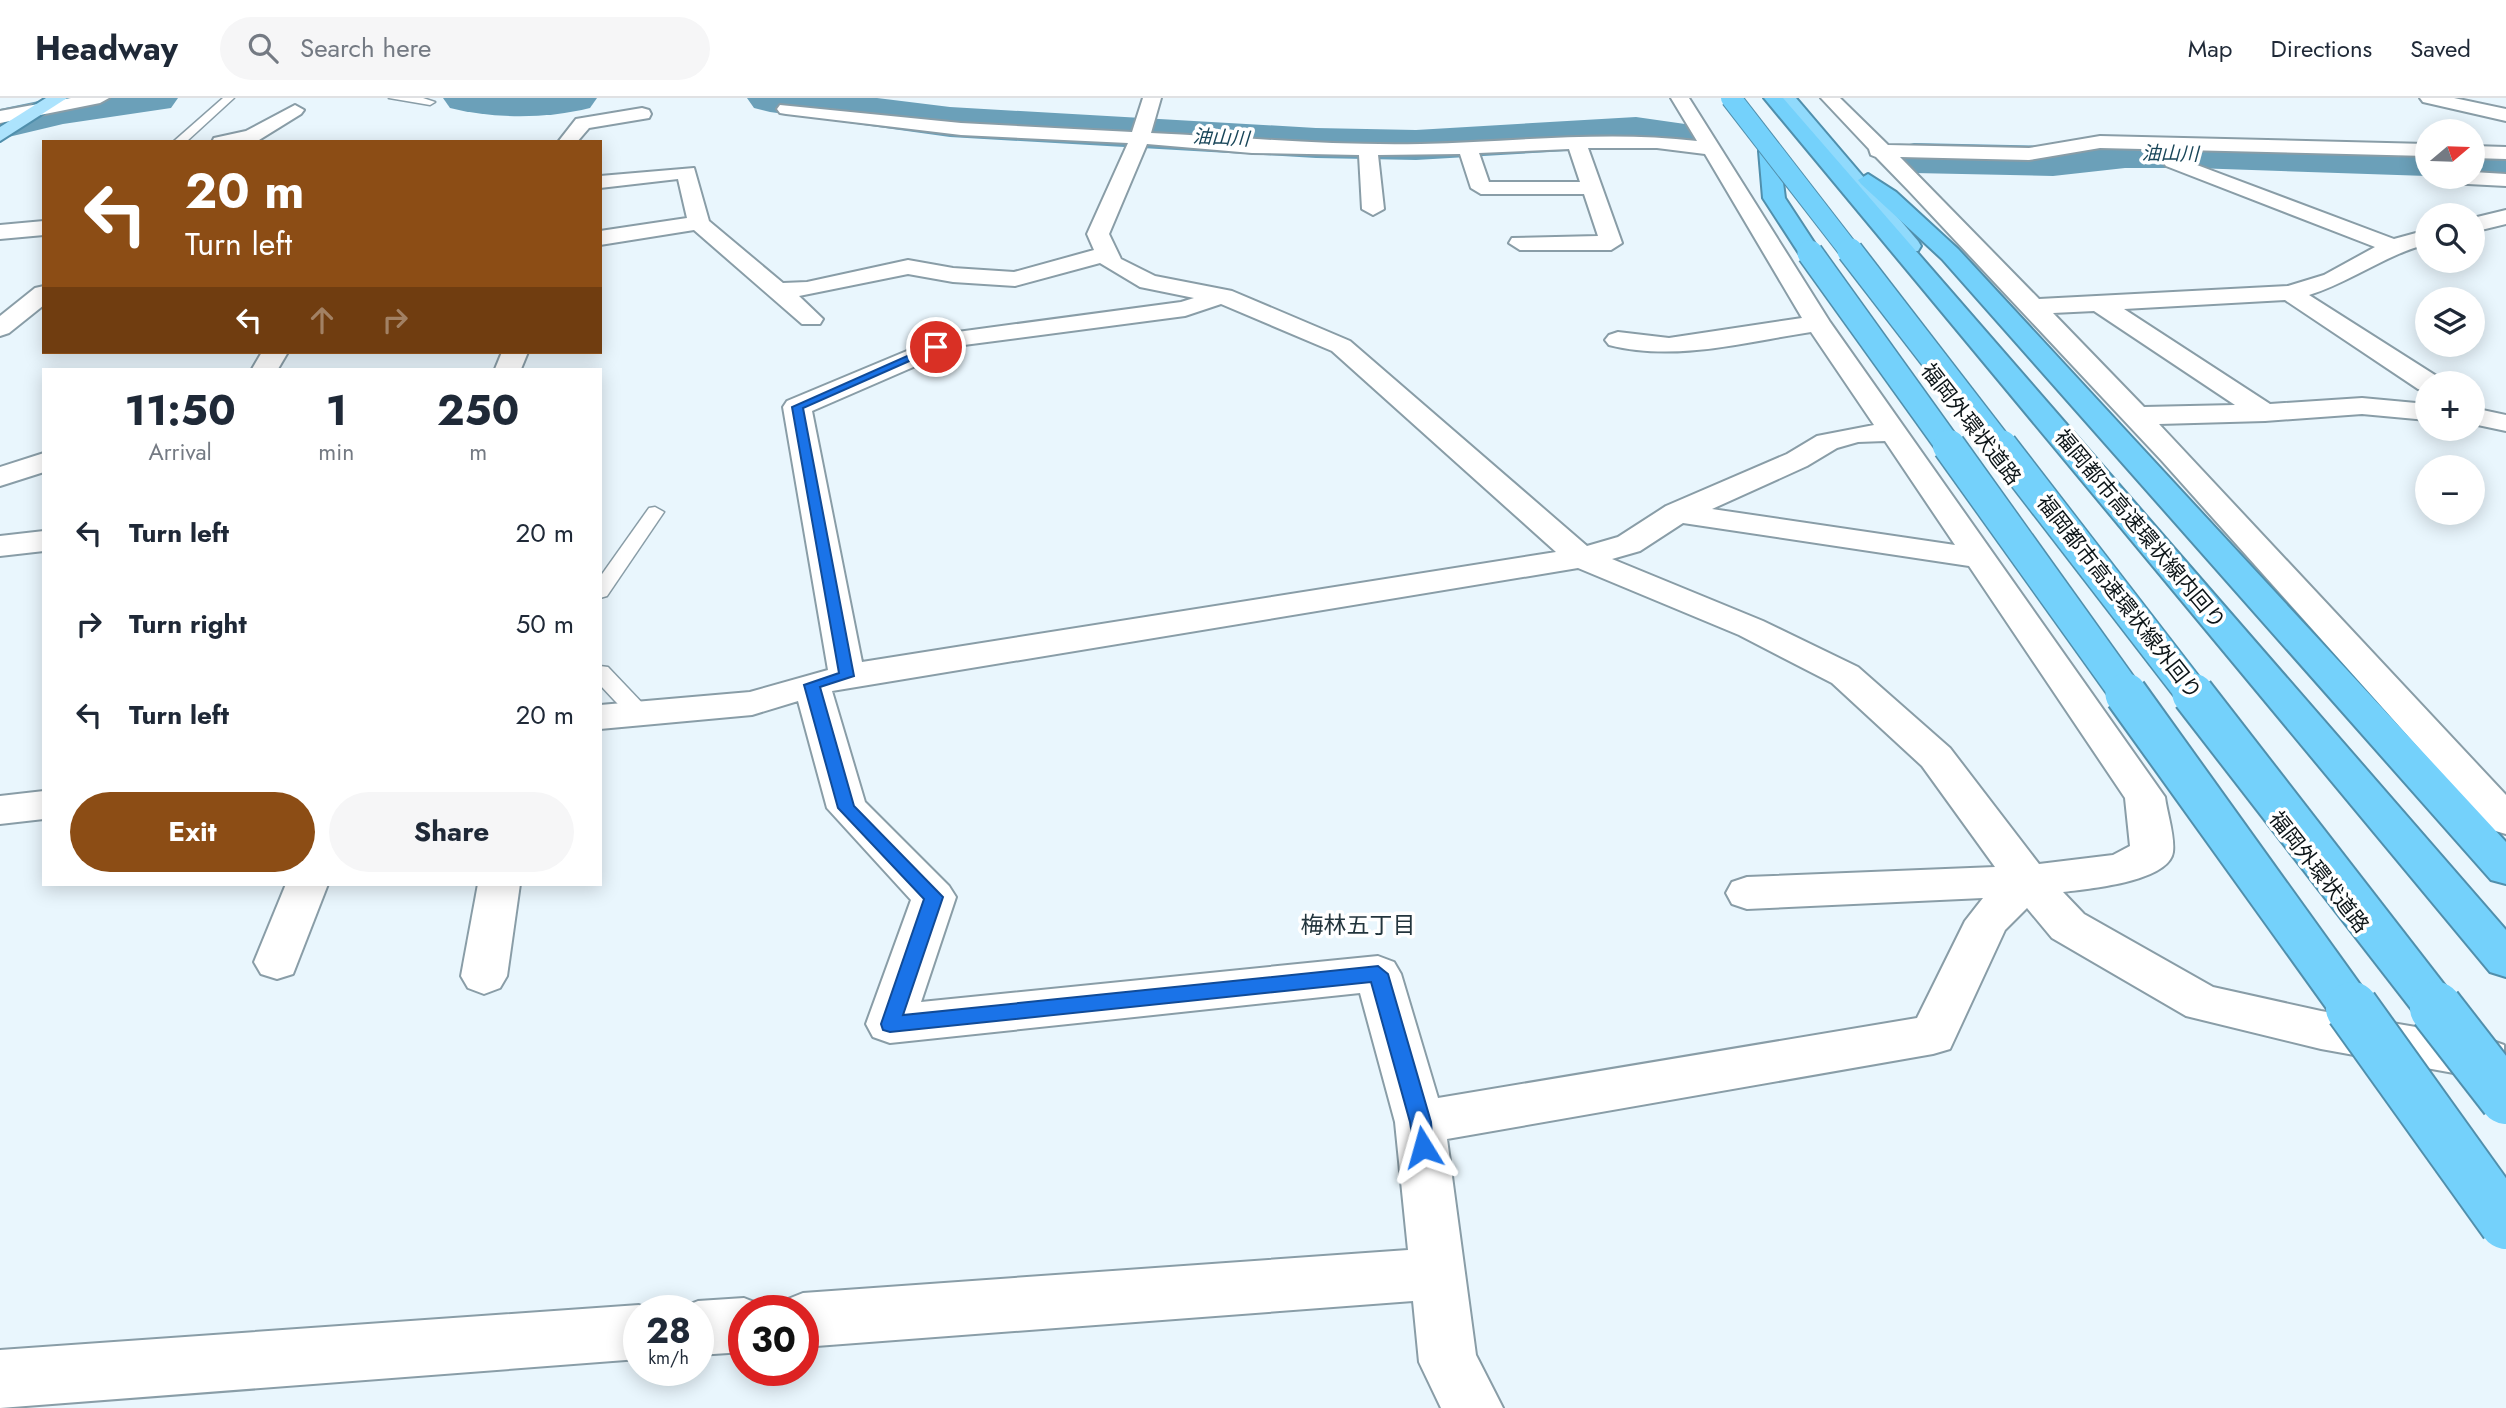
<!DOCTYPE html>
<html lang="en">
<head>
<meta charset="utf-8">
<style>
  :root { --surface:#fff; --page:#f6f6f7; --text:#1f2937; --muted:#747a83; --line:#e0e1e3; --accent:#8c4d15 }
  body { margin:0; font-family:Jost,"Noto Sans JP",sans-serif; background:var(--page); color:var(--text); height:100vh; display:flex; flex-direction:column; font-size:26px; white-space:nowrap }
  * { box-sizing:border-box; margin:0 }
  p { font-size:23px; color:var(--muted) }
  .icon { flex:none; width:38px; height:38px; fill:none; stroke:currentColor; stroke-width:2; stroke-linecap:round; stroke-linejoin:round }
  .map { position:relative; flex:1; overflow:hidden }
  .details { position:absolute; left:42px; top:270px; width:560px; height:518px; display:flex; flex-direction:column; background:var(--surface); border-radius:0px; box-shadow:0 4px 18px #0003 }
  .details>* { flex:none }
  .hud { position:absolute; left:42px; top:42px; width:560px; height:214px; border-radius:0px; box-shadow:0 4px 18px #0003; background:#8c4d15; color:#fff; overflow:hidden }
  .needle { width:46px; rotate:71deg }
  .tools { position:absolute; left:2415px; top:21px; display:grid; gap:14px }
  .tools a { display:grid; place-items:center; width:70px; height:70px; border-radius:50%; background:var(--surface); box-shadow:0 4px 18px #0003; font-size:35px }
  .speed { position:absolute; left:623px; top:1197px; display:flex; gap:14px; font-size:35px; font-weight:700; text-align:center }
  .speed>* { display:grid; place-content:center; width:91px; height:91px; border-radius:50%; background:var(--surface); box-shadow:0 4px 18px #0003; line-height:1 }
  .speed small { font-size:18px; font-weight:400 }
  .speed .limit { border:10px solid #d22; background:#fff; color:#111 }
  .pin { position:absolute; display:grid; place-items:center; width:60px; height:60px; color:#fff; margin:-30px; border:4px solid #fff; border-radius:50%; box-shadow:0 2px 7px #0007 }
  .me { position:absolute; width:77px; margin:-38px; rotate:352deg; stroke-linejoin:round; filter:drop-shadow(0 0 5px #0008) }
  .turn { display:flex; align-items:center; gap:24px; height:147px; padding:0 28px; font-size:32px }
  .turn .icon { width:91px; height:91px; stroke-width:2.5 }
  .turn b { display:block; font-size:49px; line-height:60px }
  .lanes { display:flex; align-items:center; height:66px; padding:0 28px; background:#0003; justify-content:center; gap:35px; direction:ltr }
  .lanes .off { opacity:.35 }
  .eta { display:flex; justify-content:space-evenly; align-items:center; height:119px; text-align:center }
  .eta b { font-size:42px; font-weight:700; line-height:49px }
  .cta { display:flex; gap:14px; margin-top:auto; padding:14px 28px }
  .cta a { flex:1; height:80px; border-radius:42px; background:var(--accent); color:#fff; font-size:28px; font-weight:700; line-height:80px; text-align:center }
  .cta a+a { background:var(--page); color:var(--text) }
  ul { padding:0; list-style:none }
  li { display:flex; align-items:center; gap:21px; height:91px; padding:0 28px }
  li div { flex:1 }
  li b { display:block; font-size:26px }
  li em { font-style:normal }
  header { display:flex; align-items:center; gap:42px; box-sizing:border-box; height:98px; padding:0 35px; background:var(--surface); border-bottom:2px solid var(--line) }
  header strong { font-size:33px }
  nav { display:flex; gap:38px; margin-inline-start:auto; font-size:24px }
  .search { width:490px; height:63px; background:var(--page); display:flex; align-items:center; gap:18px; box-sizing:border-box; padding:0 24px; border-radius:38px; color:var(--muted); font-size:26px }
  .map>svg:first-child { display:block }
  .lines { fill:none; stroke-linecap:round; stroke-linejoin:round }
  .river { fill:#6ba0b9; fill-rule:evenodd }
  .service-casing { stroke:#899da7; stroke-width:3 }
  .minor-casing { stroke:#899da7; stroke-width:4 }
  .primary-casing { stroke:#508fac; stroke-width:4 }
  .trunk-casing { stroke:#508fac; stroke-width:4 }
  .motorway-casing { stroke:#508fac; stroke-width:4 }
  .service { fill:#fff; fill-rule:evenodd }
  .minor { fill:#fff; fill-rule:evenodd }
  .primary { fill:#ace3fd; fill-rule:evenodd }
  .trunk { fill:#90dafc; fill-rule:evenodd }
  .motorway { fill:#74d1fb; fill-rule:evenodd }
  .motorway-bridge-far4-casing { stroke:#508fac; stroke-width:22; stroke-linecap:butt }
  .motorway-bridge-far3-casing { stroke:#508fac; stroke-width:28; stroke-linecap:butt }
  .motorway-bridge-far2-casing { stroke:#508fac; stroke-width:35; stroke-linecap:butt }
  .motorway-bridge-far1-casing { stroke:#508fac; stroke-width:45; stroke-linecap:butt }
  .motorway-bridge-casing { stroke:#508fac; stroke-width:56; stroke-linecap:butt }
  .motorway-bridge-far4 { stroke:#74d1fb; stroke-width:20 }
  .motorway-bridge-far3 { stroke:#74d1fb; stroke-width:25 }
  .motorway-bridge-far2 { stroke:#74d1fb; stroke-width:32 }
  .motorway-bridge-far1 { stroke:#74d1fb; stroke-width:41 }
  .motorway-bridge { stroke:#74d1fb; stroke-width:52 }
  .route { fill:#1a73e8; stroke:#114b97; stroke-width:2 }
  .labels { text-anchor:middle; stroke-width:7; stroke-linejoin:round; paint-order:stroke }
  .far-water-label { font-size:19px; font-style:italic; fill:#194659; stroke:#fff }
  .street-label { font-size:21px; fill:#0d1518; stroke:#fff }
  .neighbourhood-label { font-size:23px; fill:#23353d; stroke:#fff }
</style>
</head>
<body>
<header>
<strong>Headway</strong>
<div class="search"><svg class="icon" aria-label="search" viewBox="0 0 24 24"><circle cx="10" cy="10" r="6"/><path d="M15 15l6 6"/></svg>Search here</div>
<nav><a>Map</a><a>Directions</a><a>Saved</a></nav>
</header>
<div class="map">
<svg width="2506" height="1310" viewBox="0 0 2506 1310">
  <rect width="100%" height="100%" fill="#e9f6fd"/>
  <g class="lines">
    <g class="river">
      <polygon points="53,0 178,0 171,10 63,26 0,41 0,11"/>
      <path d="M 443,0 L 597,0 L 590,10 C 546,21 494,21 450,10 Z"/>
      <polygon points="747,0 877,0 950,9 1316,30 1416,32 1636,19 1692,27 1699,38 1692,49 1674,53 1636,49 1416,62 1316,60 950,39 770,14 754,10"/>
      <polygon points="2125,40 2427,48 2427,78 2194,70 2125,70 2053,78 1914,75 1896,71 1888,60 1896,49 1914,45 2053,48"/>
      <polygon points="2473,50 2506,50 2506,82 2466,79 2473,79"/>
    </g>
    <defs>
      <g id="service">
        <polygon points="223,0 234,0 186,44 173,44"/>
        <polygon points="389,0 423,0 435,4 430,7"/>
        <polygon points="655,409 664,414 607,498 600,500 600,479 649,410"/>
        <polygon points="600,568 608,569 647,610 650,615 647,620 631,620 600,587"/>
      </g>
      <g id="minor">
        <polygon points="71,0 109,0 100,5 0,25 0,13"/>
        <path d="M 1143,0 L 1161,0 L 1151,35 C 1241,39 1331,48 1421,46 C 1513,44 1605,32 1697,43 L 1671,0 L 1689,0 L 1830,224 L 2165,699 C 2167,715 2175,738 2173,754 C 2169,784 2086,791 2063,794 L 2084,816 L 2213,889 L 2321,913 L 2487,941 L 2504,947 L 2504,975 L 2487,981 L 2321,951 L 2186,918 L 2052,840 L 2027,810 L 2005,832 L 1950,951 L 1933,956 L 1447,1041 L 1476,1257 L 1503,1310 L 1441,1310 L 1419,1264 L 1413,1203 L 803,1249 L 803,1213 L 779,1213 L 783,1203 L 803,1195 L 1408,1152 L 1395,1024 L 1360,895 L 890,945 L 873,939 L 866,926 L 911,802 L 827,710 L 798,603 L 752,617 L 600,631 L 600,607 L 750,594 L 828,572 L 783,309 L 787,303 L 950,235 L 1181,204 L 1194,200 L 1140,189 L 1100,165 L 1015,188 L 953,184 L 908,176 L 799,198 L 823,221 L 820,226 L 802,226 L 694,132 L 600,147 L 600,133 L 687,120 L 678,81 L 600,90 L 600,78 L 694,70 L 709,123 L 783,185 L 807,184 L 908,162 L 953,170 L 1014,174 L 1094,152 L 1087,136 L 1128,45 L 961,37 L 786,16 L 780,15 L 777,11 L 780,7 L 961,25 L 1132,34 ZM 1147,46 L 1252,55 L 1359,57 L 1362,111 L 1373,117 L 1384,111 L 1378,57 L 1460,56 L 1471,90 L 1481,96 L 1584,96 L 1598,138 L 1512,140 L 1509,145 L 1520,152 L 1611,152 L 1622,145 L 1588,50 L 1657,50 L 1705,56 L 1802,220 L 1669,240 L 1618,234 L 1609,237 L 1605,242 L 1609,247 C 1675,264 1745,244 1811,234 L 1874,327 L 1817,338 L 1787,356 L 1666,408 L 1618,439 L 1587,448 L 1350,243 L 1232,193 L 1155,178 L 1121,161 L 1109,136 ZM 1569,51 L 1580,84 L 1489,84 L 1479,55 ZM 1221,206 L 1332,253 L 1556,454 L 862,564 L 812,313 L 964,247 L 1185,218 ZM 1885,343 L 1955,447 L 1712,411 L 1807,368 L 1837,350 L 1858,344 ZM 1683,425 L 1969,468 L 2125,700 L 2130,748 L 2113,757 L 2039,766 L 1950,650 L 1858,569 L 1763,523 L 1612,461 L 1640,453 ZM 1578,470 L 1739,537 L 1832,585 L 1922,668 L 1995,769 L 1747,779 L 1732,784 L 1726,795 L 1732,806 L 1747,811 L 1983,800 L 1965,823 L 1917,920 L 1438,1000 L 1401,876 L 1394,864 L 1378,858 L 921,904 L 956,799 L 949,788 L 865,704 L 832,593 Z"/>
        <path d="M 1821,0 L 1840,0 L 1888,47 L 2029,50 L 2100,38 L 2427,46 L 2427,58 L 2100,50 L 2029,62 L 1900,59 L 2039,201 L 2288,188 L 2324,177 L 2375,149 L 2166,68 L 2163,64 L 2166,60 L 2173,58 L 2394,141 L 2427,132 L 2427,146 C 2385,157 2351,184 2309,197 L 2438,279 L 2441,285 L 2427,285 L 2427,293 L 2418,291 L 2285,202 L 2124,211 L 2270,306 L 2362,300 L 2427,306 L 2427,322 L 2362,316 L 2265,323 L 2159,326 L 2506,697 L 2506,736 L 2492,732 L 2162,363 L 1909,93 L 1876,59 L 1871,57 L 1869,51 ZM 2094,213 L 2235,307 L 2144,309 L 2053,215 Z"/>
        <polygon points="2420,0 2454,0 2506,11 2506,23 2423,4"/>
        <polygon points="295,7 304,12 301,16 259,42 212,44 214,40 246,33"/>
        <polygon points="642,10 649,12 651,16 649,20 589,30 577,44 558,44 576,21"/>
        <polygon points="2473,48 2506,49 2506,61 2473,60"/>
        <polygon points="2473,74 2506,76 2506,88 2449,85 2439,79 2473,79"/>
        <polygon points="2506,112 2506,126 2473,134 2473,120"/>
        <polygon points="44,123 44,137 0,141 0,127"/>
        <polygon points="44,188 44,207 9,235 0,238 0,218 35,190"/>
        <polygon points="262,254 288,254 278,271 252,271"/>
        <polygon points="502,254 528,254 521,271 495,271"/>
        <polygon points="2473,310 2506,317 2506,333 2473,326"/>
        <polygon points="44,355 44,374 0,388 0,369"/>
        <polygon points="44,433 44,453 0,458 0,438"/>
        <polygon points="44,693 44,721 0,726 0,698"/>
        <polygon points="286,786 328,786 293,876 277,881 261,876 254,864"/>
        <polygon points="478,786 520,786 507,878 500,890 484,896 468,890 461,878"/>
        <polygon points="744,1200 764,1208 766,1213 744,1213 744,1254 698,1257 698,1213 678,1211 698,1203"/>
        <polygon points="639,1207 654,1213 639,1213 639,1261 0,1310 0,1252"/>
      </g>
      <polygon id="primary" points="46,0 67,0 0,43 0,29"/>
      <polygon id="trunk" points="1777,0 1796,0 1918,143 1921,148 1918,153 1902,153"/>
      <g id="motorway">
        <polygon points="1764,0 1783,0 2506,832 2506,879 2490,874"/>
        <polygon points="1769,47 1779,53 1785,100 1821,155 1818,160 1802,160 1763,100 1759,53"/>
        <polygon points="1868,76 1896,94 1958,151 2506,744 2506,786 2491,782 1942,161 1861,86 1858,82"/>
      </g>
    </defs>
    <use href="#service" class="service-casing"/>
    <use href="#minor" class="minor-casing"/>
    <use href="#primary" class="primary-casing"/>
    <use href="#trunk" class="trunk-casing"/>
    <use href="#motorway" class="motorway-casing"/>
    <use href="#service" class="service"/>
    <use href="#minor" class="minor"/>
    <use href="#primary" class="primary"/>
    <use href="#trunk" class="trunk"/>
    <use href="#motorway" class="motorway"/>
    <defs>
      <polyline id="motorway-bridge-far4" points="1731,0 1851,155"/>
      <g id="motorway-bridge-far3">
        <polyline points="1850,153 2002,350"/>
        <polyline points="1810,155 1950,350"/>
      </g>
      <g id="motorway-bridge-far2">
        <polyline points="1949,348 2128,598"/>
        <polyline points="2001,348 2194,598"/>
      </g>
      <g id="motorway-bridge-far1">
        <polyline points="2126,596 2353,912"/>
        <polyline points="2193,596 2438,912"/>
      </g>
      <g id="motorway-bridge">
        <polyline points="2352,910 2506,1125"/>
        <polyline points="2436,910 2506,1000"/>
      </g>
    </defs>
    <use href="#motorway-bridge-far4" class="motorway-bridge-far4-casing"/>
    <use href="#motorway-bridge-far3" class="motorway-bridge-far3-casing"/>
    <use href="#motorway-bridge-far2" class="motorway-bridge-far2-casing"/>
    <use href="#motorway-bridge-far1" class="motorway-bridge-far1-casing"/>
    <use href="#motorway-bridge" class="motorway-bridge-casing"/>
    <use href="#motorway-bridge-far4" class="motorway-bridge-far4"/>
    <use href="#motorway-bridge-far3" class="motorway-bridge-far3"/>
    <use href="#motorway-bridge-far2" class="motorway-bridge-far2"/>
    <use href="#motorway-bridge-far1" class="motorway-bridge-far1"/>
    <use href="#motorway-bridge" class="motorway-bridge"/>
  </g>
  <polygon class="route" points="932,247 941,249 803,310 854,578 820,589 854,708 943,799 903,917 1378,868 1388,876 1431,1024 1433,1049 1430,1056 1423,1058 1415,1056 1410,1024 1371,884 890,934 883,932 881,926 924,801 838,710 804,587 839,575 792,309"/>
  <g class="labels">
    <g class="far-water-label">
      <text transform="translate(1221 39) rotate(3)" y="7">油山川</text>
      <text transform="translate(2170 55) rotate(1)" y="7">油山川</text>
    </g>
    <g class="street-label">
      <text transform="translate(1971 326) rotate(52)" y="7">福岡外環状道路</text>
      <text transform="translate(2140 431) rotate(50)" y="7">福岡都市高速環状線内回り</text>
      <text transform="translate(2119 499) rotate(52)" y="7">福岡都市高速環状線外回り</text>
      <text transform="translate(2319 774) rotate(52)" y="7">福岡外環状道路</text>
    </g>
    <g class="neighbourhood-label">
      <text x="1358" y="835">梅林五丁目</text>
    </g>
  </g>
</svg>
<div class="tools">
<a><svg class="needle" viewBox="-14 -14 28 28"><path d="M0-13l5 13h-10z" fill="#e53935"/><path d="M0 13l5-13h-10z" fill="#747a83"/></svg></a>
<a><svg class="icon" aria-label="search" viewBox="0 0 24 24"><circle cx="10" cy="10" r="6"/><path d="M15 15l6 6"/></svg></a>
<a><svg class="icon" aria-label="layers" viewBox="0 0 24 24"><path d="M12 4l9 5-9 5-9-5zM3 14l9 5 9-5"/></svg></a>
<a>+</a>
<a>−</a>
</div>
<div class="speed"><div>28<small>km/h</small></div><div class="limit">30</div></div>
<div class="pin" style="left:936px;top:249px;background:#d93025"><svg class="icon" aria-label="arrive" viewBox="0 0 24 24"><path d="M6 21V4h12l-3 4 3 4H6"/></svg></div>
<svg class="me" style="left:1423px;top:1049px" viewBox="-20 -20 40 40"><path d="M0-17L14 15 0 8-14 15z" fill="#1a73e8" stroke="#fff" stroke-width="4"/></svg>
<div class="hud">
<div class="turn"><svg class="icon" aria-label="left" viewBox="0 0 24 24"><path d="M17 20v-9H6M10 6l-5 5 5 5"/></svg><div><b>20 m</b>Turn left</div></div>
<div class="lanes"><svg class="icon" aria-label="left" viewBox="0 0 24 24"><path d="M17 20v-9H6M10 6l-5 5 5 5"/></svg><svg class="icon off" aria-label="ahead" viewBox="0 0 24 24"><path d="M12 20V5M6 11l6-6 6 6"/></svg><svg class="icon off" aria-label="right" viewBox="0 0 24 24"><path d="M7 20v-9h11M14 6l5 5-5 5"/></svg></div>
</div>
<section class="details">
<div class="eta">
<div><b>11:50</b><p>Arrival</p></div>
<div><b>1</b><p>min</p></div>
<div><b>250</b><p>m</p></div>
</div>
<ul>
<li><svg class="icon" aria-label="left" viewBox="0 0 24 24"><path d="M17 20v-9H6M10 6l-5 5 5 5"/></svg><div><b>Turn left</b></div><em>20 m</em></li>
<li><svg class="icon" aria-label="right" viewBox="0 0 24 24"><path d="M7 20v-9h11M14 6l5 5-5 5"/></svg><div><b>Turn right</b></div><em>50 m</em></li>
<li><svg class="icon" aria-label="left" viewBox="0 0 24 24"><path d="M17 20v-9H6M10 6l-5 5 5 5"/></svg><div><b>Turn left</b></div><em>20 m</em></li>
</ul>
<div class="cta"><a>Exit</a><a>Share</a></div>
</section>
</div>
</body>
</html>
